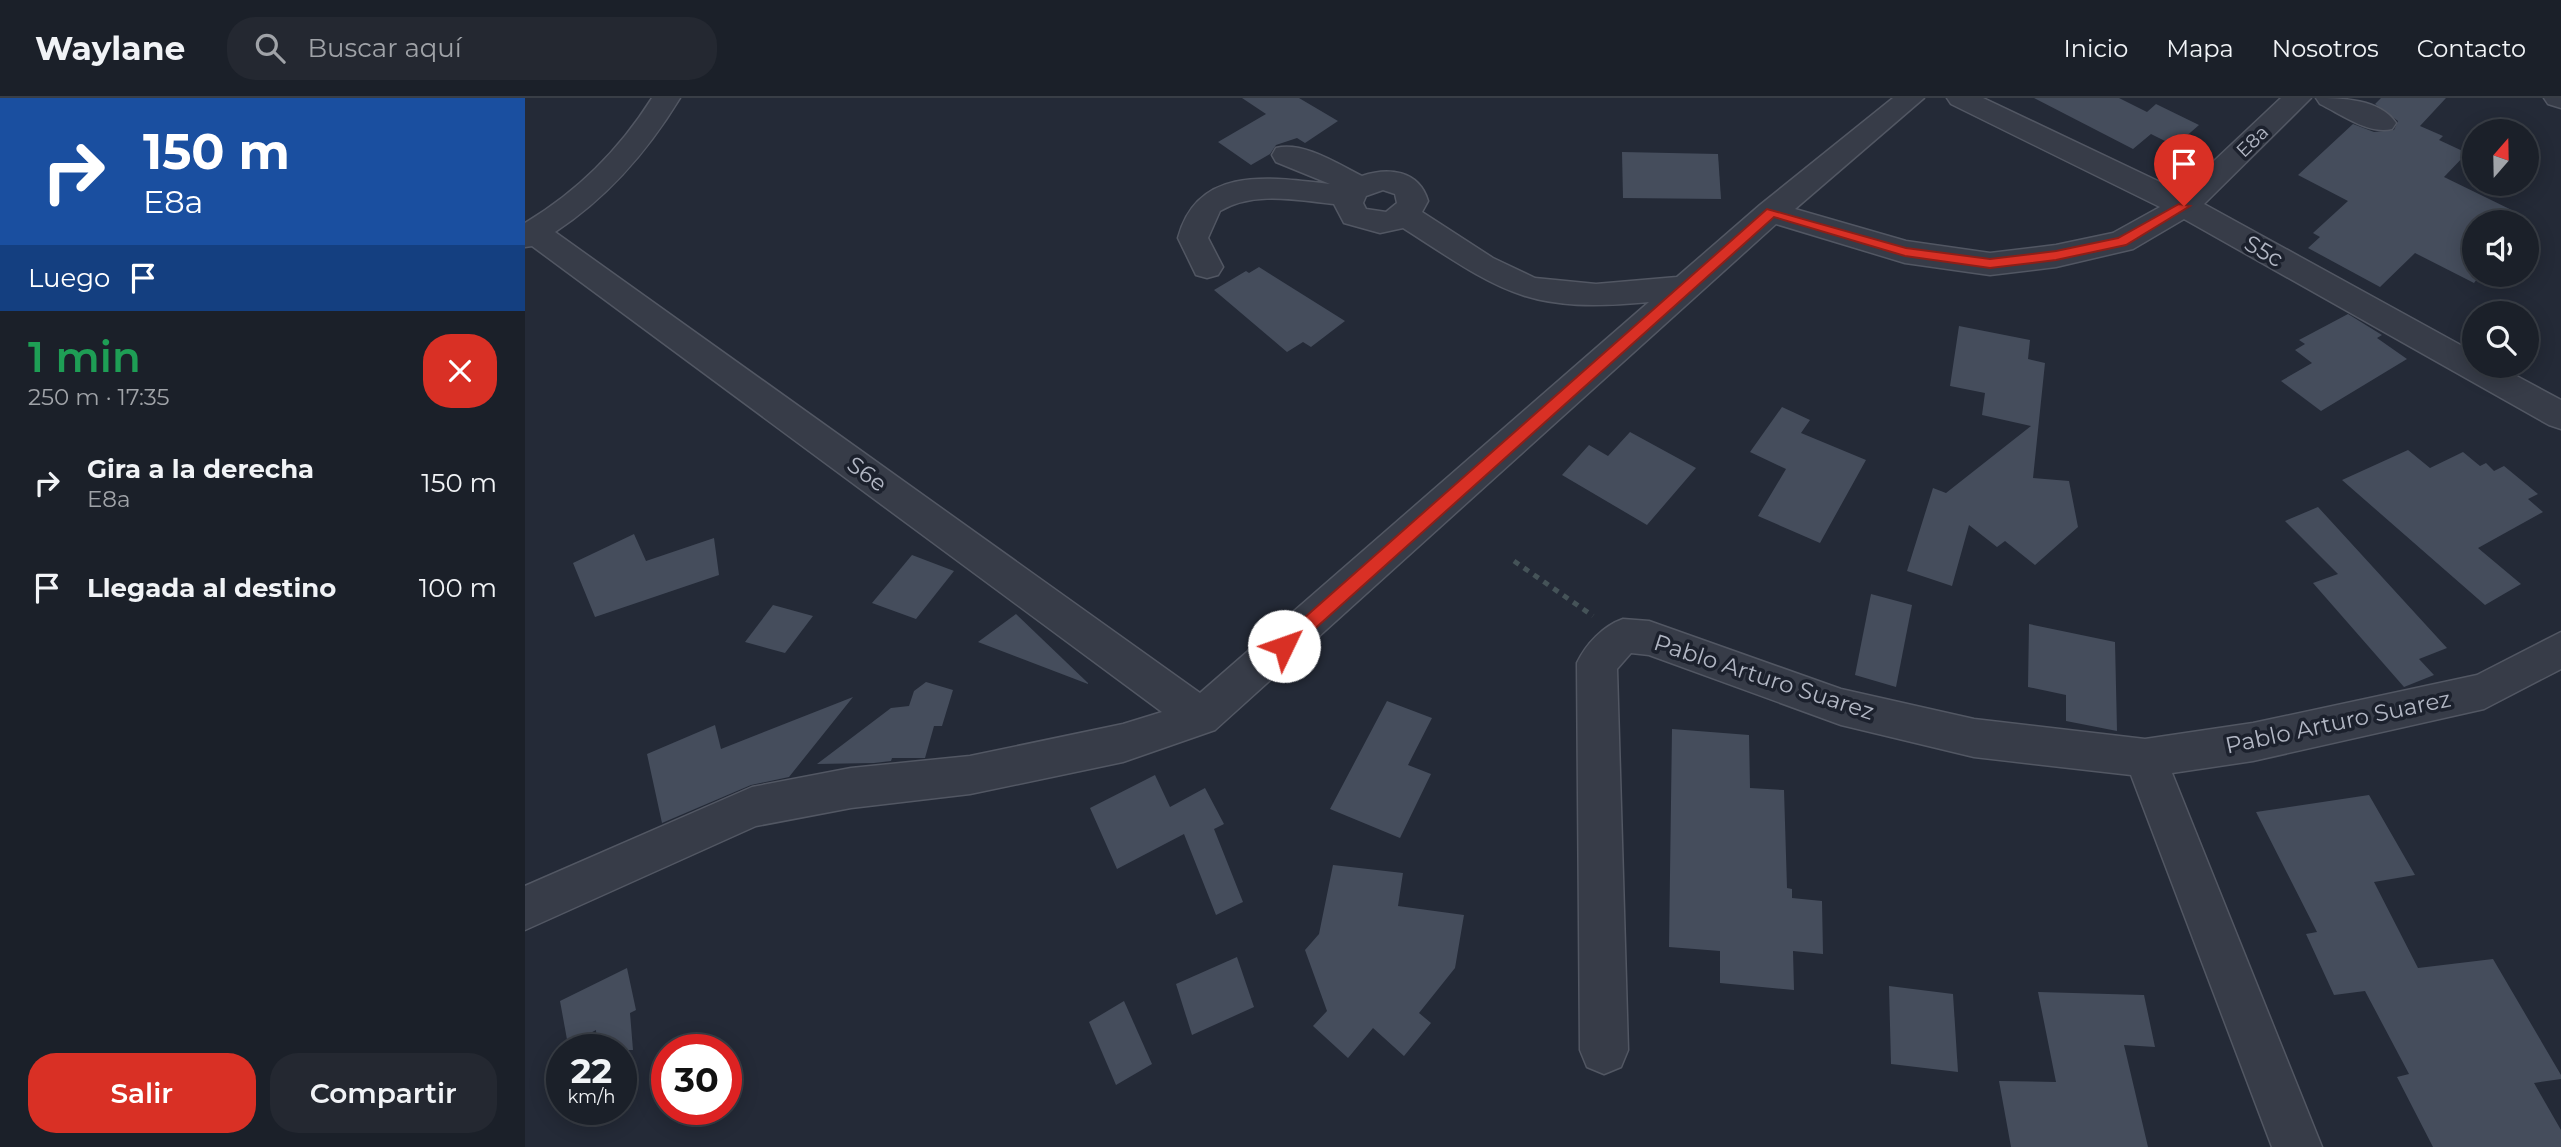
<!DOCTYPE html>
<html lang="es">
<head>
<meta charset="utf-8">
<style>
  :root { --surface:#1b2029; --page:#242831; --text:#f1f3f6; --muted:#a0a3a8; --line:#393e46; --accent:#d93025 }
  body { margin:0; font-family:Montserrat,sans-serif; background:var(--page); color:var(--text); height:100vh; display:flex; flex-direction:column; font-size:26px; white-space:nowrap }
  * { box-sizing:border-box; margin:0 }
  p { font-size:23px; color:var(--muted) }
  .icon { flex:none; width:38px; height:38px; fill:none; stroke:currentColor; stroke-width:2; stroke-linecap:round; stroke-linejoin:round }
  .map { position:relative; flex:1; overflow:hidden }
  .panel { display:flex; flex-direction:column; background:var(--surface); width:525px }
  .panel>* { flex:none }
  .top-card { background:#1a4fa0; color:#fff; overflow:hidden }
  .needle { width:46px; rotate:20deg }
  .controls { position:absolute; left:1937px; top:21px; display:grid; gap:14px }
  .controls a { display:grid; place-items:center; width:77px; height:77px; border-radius:50%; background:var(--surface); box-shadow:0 4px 18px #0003,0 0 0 2px var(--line); font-size:35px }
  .speed { position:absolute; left:21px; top:936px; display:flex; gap:14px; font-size:35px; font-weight:700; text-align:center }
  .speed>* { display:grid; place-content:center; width:91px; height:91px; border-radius:50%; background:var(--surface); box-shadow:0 4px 18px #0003,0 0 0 2px var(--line); line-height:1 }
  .speed small { font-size:18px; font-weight:400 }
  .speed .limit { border:10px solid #d22; background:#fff; color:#111 }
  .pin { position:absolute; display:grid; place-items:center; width:60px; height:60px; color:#fff; margin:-72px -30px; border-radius:50% 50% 50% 0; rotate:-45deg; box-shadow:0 0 7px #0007 }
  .pin .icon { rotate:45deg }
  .me { position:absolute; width:77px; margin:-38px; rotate:48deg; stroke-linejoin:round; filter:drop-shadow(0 0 5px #0008) }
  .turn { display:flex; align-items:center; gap:24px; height:147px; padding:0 28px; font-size:32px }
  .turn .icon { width:91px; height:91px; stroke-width:2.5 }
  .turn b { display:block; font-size:49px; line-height:60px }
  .then { display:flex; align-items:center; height:66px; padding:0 28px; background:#0003; gap:14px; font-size:26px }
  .round { display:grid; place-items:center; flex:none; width:74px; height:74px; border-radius:28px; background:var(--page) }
  .summary { display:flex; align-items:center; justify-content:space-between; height:119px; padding:0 28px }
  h1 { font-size:42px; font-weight:600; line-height:52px; color:#1e9e55 }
  .cta { display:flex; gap:14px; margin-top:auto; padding:14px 28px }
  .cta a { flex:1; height:80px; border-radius:28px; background:var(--accent); color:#fff; font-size:28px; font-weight:600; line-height:80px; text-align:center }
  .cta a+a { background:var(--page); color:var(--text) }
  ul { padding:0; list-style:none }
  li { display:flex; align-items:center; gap:21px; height:105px; padding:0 28px }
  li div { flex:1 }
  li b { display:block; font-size:26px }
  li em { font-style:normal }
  header { display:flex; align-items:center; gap:42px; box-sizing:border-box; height:98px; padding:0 35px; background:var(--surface); border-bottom:2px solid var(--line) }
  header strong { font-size:33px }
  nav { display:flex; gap:38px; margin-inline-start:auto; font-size:24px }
  .search { width:490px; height:63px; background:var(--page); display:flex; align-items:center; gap:18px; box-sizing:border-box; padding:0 24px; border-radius:28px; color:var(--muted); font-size:26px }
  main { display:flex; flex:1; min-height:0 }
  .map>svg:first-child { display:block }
  .building { fill:#454d5c }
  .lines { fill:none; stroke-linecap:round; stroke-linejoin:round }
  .minor-casing { stroke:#525763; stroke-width:3 }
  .path { stroke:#455358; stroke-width:5; stroke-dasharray:6 6; stroke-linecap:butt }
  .minor { fill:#373c48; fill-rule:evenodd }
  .route { fill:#d93025; stroke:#8d1f18; stroke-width:2 }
  .labels { text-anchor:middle; stroke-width:7; stroke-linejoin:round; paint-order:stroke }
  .far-street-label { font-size:19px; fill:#b2b7c4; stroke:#1c212d }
  .street-label { font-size:23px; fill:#b2b7c4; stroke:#1c212d }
</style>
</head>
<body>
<header>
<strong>Waylane</strong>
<div class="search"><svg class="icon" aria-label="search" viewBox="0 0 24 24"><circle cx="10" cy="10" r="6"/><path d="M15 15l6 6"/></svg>Buscar aquí</div>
<nav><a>Inicio</a><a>Mapa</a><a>Nosotros</a><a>Contacto</a></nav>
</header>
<main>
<section class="panel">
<div class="top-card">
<div class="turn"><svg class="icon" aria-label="right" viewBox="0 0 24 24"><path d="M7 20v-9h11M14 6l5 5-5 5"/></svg><div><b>150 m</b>E8a</div></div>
<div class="then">Luego<svg class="icon" aria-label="arrive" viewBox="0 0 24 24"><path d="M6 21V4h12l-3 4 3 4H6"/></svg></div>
</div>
<div class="summary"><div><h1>1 min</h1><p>250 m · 17:35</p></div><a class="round" style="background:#d93025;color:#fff"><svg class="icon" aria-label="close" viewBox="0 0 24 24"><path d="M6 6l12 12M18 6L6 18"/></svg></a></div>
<ul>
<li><svg class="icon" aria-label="right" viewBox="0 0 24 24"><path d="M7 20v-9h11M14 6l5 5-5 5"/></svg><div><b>Gira a la derecha</b><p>E8a</p></div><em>150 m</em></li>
<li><svg class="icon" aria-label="arrive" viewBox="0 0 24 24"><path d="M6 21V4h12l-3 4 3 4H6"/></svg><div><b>Llegada al destino</b></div><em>100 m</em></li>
</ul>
<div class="cta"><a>Salir</a><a>Compartir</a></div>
</section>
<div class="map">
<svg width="2036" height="1049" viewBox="0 0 2036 1049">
  <rect width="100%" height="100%" fill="#242a37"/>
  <g class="building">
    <polygon points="717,0 774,0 813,23 780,45 772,40 751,47 745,56 726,67 693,44 741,16"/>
    <polygon points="1509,0 1594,0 1622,14 1631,6 1674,27 1650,48 1626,36 1608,51"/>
    <polygon points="1856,0 1921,0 1895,28 1918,38 1914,42 1942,55 1919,79 2001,119 1997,124 1950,124 1950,177 1955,177 1949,185 1890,155 1855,189 1783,150 1795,139 1788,135 1823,103 1773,77 1828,26 1849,34 1869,32 1873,23 1850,6"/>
    <polygon points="1097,54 1193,56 1196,101 1098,100"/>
    <polygon points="734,169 820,223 786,249 778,244 762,254 689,192 721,173 724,175"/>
    <polygon points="1823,216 1857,237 1852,240 1882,261 1796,313 1756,283 1787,265 1770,252 1780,246 1774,242"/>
    <polygon points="1434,228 1505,242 1503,261 1520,265 1508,380 1544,383 1553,429 1510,467 1480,443 1472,449 1444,427 1427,488 1382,473 1408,390 1421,395 1506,328 1457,317 1460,295 1425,288"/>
    <polygon points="1257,309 1285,322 1276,335 1341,362 1295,445 1233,418 1261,371 1225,354"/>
    <polygon points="1105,334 1171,370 1122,427 1037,377 1064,347 1083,358"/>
    <polygon points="1883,352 1905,370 1938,354 1955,368 1961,365 1969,373 1979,368 2013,396 2003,401 2018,414 1953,450 1996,486 1960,507 1817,382"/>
    <polygon points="1793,409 1922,550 1894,561 1909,577 1879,589 1788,485 1813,476 1760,423"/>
    <polygon points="109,436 121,463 189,440 194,477 70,519 48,465"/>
    <polygon points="387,457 429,473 391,521 347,505"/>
    <polygon points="1346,496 1387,507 1371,589 1330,577"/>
    <polygon points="248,507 288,518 260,555 220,544"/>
    <polygon points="491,516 563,585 563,586 453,544"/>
    <polygon points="1504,526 1590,544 1592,633 1541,623 1541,597 1503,589"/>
    <polygon points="401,584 428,592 417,628 409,628 400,660 367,660 366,663 349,665 292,666 366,610 384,608 389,593"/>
    <polygon points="328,599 264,679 226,687 137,725 122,656 190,627 196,651"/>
    <polygon points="862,603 907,620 883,667 906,676 875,740 805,711"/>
    <polygon points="1147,631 1224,637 1225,690 1259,692 1262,790 1267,791 1267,800 1297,803 1298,856 1268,853 1269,892 1195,885 1195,853 1144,849"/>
    <polygon points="630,677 645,709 680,690 699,726 689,731 718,804 691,817 659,736 592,771 565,710"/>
    <polygon points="1844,697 1890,777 1849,784 1893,870 1968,861 2036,977 2036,981 2009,985 2036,1032 2036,1049 1908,1049 1872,979 1884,976 1840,893 1809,897 1781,836 1792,834 1731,714"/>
    <polygon points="808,767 878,775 873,808 939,817 930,870 894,915 906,925 879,958 848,930 823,960 788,928 802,913 780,852 794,836"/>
    <polygon points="712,859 729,909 667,937 651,886"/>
    <polygon points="102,870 111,912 105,915 108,952 72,952 71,932 43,947 35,903"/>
    <polygon points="1364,888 1428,896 1433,974 1366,966"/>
    <polygon points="1513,894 1619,897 1630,949 1599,947 1623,1049 1486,1049 1474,983 1531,984"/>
    <polygon points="599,903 627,966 591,987 564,924"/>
  </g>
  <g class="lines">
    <defs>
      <g id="minor">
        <path d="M 127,0 L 155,0 C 122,54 83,99 30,134 L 675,595 L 1124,204 C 1001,216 976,193 878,130 L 855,135 L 819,125 L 809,106 C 771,102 729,93 695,113 L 683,140 L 698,169 L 693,177 L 682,180 L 671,177 L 653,140 C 672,67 745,79 805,86 L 751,64 L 747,57 L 751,50 C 778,43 813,66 837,78 C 863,69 894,72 903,103 L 897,114 L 968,160 L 1010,180 L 1071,186 L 1152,179 L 1235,107 L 1368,0 L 1399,0 L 1270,111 L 1381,143 L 1465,155 L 1531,147 L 1588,135 L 1635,109 L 1426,6 L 1422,0 L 1458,0 L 1656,94 L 1756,0 L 1786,0 L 1679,106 L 1950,255 L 1950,268 L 1973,268 L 2036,302 L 2036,331 L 2024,327 L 1659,121 L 1608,151 L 1531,169 L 1465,177 L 1380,165 L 1251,126 L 690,632 L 598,664 L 445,696 L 326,710 L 231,728 L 0,832 L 0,788 L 227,689 L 326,670 L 445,658 L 598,626 L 637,614 L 7,148 L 0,149 L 0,125 C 52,94 95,51 127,0 ZM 858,92 L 870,96 L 872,105 L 861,114 L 841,111 L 838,105 L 841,98 Z"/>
        <path d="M 1791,0 C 1817,0 1855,1 1871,25 L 1867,31 C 1844,37 1816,16 1795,6 Z"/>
        <polygon points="2019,0 2036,0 2036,10 2023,6"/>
        <path d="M 1098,521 L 1124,523 L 1316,591 L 1449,621 L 1620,641 L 1728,625 L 1952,577 L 2036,534 L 2036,571 L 1959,611 L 1728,663 L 1647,675 L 1797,1049 L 1747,1049 L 1606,677 L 1449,659 L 1316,627 L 1124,557 L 1106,555 L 1092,571 L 1103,952 L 1096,969 L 1079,976 L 1062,969 L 1055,952 L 1052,565 C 1061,546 1078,528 1098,521 Z"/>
      </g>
    </defs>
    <use href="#minor" class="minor-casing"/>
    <polyline class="path" points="989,463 1068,518"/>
    <use href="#minor" class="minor"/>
  </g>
  <polygon class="route" points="1654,106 1665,108 1601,147 1531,162 1465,170 1380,158 1249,119 765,553 753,553 753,543 1242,111 1381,150 1465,161 1531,153 1593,140"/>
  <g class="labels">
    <g class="far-street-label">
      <text transform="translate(1727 43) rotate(-44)" y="7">E8a</text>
    </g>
    <g class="street-label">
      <text transform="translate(1739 153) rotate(29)" y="8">S5c</text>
      <text transform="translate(342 376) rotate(36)" y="8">S6e</text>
      <text transform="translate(1239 579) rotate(18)" y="8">Pablo Arturo Suarez</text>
      <text transform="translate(1813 624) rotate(-12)" y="8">Pablo Arturo Suarez</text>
    </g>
  </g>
</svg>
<div class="controls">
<a><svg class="needle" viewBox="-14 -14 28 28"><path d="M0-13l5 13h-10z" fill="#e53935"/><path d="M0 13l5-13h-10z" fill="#a0a3a8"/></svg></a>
<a><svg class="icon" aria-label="sound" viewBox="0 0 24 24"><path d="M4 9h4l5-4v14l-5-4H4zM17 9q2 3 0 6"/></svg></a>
<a><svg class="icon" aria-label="search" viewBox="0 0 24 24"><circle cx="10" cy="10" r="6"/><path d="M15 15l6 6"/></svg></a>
</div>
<div class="speed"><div>22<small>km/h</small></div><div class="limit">30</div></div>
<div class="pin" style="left:1659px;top:108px;background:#d93025"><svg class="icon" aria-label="arrive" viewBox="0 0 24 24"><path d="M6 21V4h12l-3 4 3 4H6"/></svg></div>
<svg class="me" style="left:759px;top:548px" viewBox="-20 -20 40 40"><circle r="19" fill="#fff"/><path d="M0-13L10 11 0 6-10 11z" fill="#d93025"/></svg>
</div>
</main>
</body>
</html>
